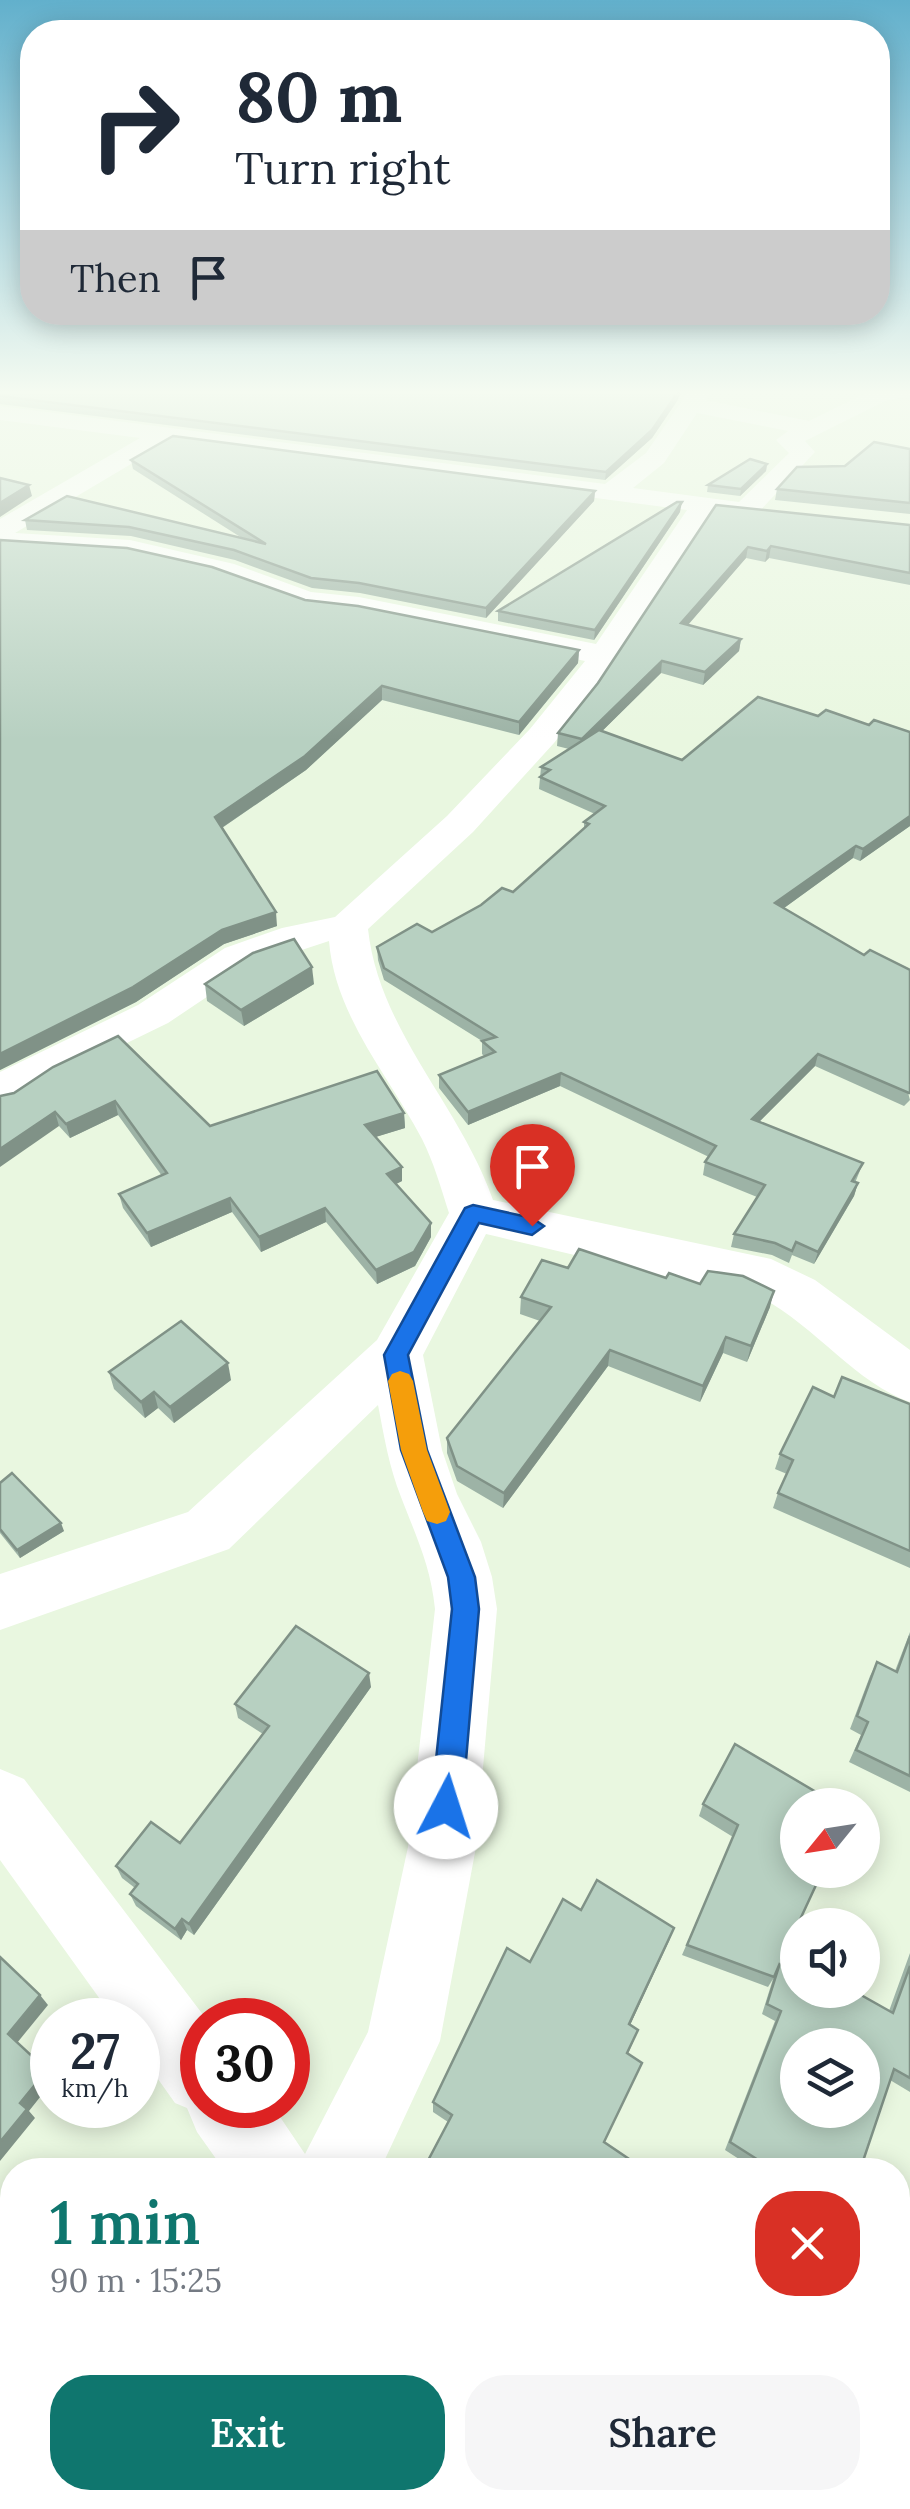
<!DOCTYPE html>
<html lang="en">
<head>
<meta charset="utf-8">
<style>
  :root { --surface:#fff; --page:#f6f6f7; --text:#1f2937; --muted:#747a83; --accent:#0f766e }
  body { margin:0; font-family:Lora,serif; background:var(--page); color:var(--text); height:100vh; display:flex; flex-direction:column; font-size:38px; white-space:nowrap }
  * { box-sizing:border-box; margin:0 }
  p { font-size:32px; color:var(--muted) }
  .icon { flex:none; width:55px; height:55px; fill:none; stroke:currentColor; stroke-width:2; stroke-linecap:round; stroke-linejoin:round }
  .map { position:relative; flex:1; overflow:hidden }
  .sheet { position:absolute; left:0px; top:2158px; width:910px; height:352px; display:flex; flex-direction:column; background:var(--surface); border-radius:40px 40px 0 0; box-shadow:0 5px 25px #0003 }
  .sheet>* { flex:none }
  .guide { position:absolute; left:20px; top:20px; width:870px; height:305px; border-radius:40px; box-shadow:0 5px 25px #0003; background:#fff; color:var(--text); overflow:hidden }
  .needle { width:65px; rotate:240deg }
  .controls { position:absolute; left:780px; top:1788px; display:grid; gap:20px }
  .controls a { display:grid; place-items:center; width:100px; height:100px; border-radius:50%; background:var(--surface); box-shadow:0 5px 25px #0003; font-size:50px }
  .speed { position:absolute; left:30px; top:1998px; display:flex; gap:20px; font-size:50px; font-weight:700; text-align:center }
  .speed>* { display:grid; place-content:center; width:130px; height:130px; border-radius:50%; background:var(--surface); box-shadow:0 5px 25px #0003; line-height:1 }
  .speed small { font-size:25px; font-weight:400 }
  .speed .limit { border:15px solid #d22; background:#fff; color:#111 }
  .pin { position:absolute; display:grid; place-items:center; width:85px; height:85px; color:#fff; margin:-102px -42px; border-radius:50% 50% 50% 0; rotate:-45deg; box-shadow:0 0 10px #0007 }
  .pin .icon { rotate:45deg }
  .me { position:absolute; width:110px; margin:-55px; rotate:5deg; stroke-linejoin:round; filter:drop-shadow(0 0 8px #0008) }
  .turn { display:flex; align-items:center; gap:35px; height:210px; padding:0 50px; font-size:45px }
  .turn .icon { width:130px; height:130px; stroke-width:2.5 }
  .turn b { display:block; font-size:70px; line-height:85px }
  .then { display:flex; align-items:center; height:95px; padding:0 50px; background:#0003; gap:20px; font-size:38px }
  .round { display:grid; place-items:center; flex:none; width:105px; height:105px; border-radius:40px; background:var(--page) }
  .headline { display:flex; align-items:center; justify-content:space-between; height:170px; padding:0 50px }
  h1 { font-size:60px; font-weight:600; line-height:75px; color:var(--accent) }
  .button { display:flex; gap:20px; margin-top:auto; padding:20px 50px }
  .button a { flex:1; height:115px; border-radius:40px; background:var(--accent); color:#fff; font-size:40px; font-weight:600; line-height:115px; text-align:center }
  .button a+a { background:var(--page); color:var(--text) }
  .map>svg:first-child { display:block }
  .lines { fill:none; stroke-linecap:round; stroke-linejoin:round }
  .street { fill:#fff; fill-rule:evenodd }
  .wall { fill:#9db3a6 }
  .shaded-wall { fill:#809287 }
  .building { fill:#b7d0c1; stroke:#809287; stroke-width:2.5; fill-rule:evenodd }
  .route { fill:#1a73e8; stroke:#114b97; stroke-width:2.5 }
  .slow { fill:#f59e0b }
</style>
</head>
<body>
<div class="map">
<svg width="910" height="2509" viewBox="0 0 910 2509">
  <rect width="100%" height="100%" fill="#e9f7e0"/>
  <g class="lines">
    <g class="street">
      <path d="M 690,389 L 712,389 L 705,400 L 809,421 L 870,391 L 910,389 L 910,396 L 885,401 L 805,441 L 815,452 L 755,516 L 712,514 L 594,693 L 554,743 L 473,832 L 368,929 C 379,1031 460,1105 493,1200 L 771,1259 L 815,1280 L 910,1350 L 910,1402 C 853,1383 808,1316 747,1291 C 729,1284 706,1286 687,1281 C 620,1266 553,1250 486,1234 L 423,1355 L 442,1450 L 457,1494 L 481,1542 L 492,1577 L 497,1609 L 476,1847 L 440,2041 L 380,2170 L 224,2170 L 197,2132 L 187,2108 L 175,2103 L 138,2051 L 138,2020 L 115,2020 L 0,1860 L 0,1769 L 24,1779 L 207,2020 L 202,2020 L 202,2105 L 272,2105 L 305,2154 L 368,2032 L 408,1847 L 435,1609 C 431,1567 416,1536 401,1497 C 389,1467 384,1436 378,1405 L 229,1549 L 0,1630 L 0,1574 L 188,1512 L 377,1340 L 449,1213 C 441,1188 434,1163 422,1139 C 389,1076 335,1016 329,941 L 253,966 L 168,1023 L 55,1078 L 16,1104 L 0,1108 L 0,1072 L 138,1005 L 225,948 L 282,928 L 335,917 L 447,816 L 530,729 L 585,661 L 359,615 L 306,609 L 215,576 L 130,556 L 0,548 L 0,519 L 140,438 L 0,420 L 0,406 L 605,484 L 646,453 ZM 697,413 L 788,431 L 776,440 L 789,453 L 739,502 L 633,488 L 664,463 ZM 168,442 L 687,510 L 596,644 L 359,597 L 311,592 L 234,564 L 130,540 L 15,533 Z"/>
      <polygon points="136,2498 227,2498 222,2509 131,2509"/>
      <polygon points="459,2498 560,2498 565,2509 464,2509"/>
    </g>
  </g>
  <g class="wall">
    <polygon points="0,389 683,389 677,401 652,438 605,480 0,404"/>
    <polygon points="910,449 910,514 775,500 777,489 845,466"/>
    <polygon points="131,460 595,491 594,501 486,618 360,593 312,588 235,560 131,536 27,530 25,520 67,496 242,538 133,469"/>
    <polygon points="767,464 766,471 740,496 707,492 708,485"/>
    <polygon points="716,505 910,525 910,585 769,558 765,562 746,558 688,625 741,639 739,651 703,685 661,673 602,731 682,760 818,716 910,732 910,826 860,861 853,858 784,908 864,955 870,950 910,1100 904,1106 815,1066 759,1122 863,1163 855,1183 858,1183 854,1196 814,1264 792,1255 789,1263 772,1255 731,1247 734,1234 757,1197 703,1175 705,1162 709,1157 560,1086 468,1125 439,1088 439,1075 484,1056 482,1054 482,1041 384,980 378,960 377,947 432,932 513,892 584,829 584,822 595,814 539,789 541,767 569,749 557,746 558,733 598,683"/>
    <polygon points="680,512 594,640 498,621 498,611"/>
    <polygon points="0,540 305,600 579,650 578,663 519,735 382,700 306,770 222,828 277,926 224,944 136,1002 0,1070"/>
    <polygon points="205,984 314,984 244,1026 207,1001"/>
    <polygon points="53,1067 210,1126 404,1113 405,1128 375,1137 402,1167 402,1181 396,1184 431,1223 431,1237 415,1266 377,1284 326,1222 261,1252 232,1212 151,1247 123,1208 119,1194 162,1176 118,1115 70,1138 59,1126 14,1093"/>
    <polygon points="568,1268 666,1278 770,1307 747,1362 723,1353 700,1402 608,1366 503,1508 457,1481 447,1453 447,1438 540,1321 520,1314 521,1297"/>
    <polygon points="109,1372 231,1380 174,1423 158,1408 145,1418 114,1389"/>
    <polygon points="834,1397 910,1404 910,1568 773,1508 778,1493 787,1474 775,1469 780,1454"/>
    <polygon points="0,1483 64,1531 20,1558 0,1533"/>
    <polygon points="910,1632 910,1792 849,1762 861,1735 850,1729 870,1676 877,1662 895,1671"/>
    <polygon points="371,1687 194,1935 187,1930 181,1940 136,1906 130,1894 135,1888 122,1878 116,1866 180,1843 263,1734 238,1718 235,1704"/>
    <polygon points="735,1744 785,1952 889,2011 910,1953 910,2092 890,2080 860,2170 756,2170 725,2150 775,2021 762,2014 773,1979 768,1987 682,1955 733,1837 699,1816 703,1804"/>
    <polygon points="674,1928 630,2025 638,2030 628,2054 642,2063 637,2074 448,2122 433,2112 433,2102 530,1962"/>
    <polygon points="801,2498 898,2498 910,2509 796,2509"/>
  </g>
  <g class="shaded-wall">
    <polygon points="680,389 683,389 677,401 652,438 605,480 606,472"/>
    <polygon points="767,464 766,471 740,496 741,489"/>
    <polygon points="29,485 32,496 0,517 0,503"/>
    <polygon points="595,491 594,501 486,618 486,608"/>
    <polygon points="682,502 680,512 594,640 595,630"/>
    <polygon points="771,546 769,558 765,562 767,551"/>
    <polygon points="748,547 746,558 679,635 681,623"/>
    <polygon points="741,639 739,651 703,685 705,672"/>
    <polygon points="579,650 578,663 519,735 519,722"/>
    <polygon points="662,661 661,673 581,752 582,739"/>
    <polygon points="382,686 382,700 306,770 217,831 215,817"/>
    <polygon points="910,816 910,826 860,861 863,849"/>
    <polygon points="856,846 853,858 773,916 775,903"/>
    <polygon points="276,912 277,926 224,944 136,1002 0,1070 0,1054 222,930"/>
    <polygon points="312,967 314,984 244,1026 241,1010"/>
    <polygon points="818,1054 815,1066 749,1132 752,1119"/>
    <polygon points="561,1073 560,1086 468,1125 468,1112"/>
    <polygon points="115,1101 118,1115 70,1138 66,1124"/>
    <polygon points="55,1112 59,1126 0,1167 0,1149"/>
    <polygon points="404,1113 405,1128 366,1140 365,1125"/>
    <polygon points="402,1167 402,1181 388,1188 387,1174"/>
    <polygon points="858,1183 854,1196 814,1264 818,1252"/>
    <polygon points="230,1198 232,1212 151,1247 147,1233"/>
    <polygon points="325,1208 326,1222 261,1252 259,1237"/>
    <polygon points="431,1223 431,1237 415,1266 377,1284 376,1270"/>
    <polygon points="774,1291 770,1307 747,1362 751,1346"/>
    <polygon points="726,1337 723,1353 700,1402 703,1386"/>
    <polygon points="610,1350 608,1366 503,1508 504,1493"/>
    <polygon points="228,1363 231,1380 174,1423 170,1407"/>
    <polygon points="154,1392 158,1408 145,1418 141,1402"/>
    <polygon points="61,1523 64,1531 20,1558 17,1550"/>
    <polygon points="369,1673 371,1687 194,1935 189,1924"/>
    <polygon points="182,1919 187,1930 181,1940 175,1929"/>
    <polygon points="674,1928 669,1941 625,2036 629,2024"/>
    <polygon points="40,1995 48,2005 17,2043 8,2034"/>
    <polygon points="47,2070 52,2077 52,2082 29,2111 35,2118 0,2161 0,2142 20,2103"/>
  </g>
  <g class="building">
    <polygon points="0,389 680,389 652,430 606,472 0,396"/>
    <polygon points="173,436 595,491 486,608 359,583 311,578 234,550 129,527 25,520 67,496 266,544 131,460"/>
    <polygon points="874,442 910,449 910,503 777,489 797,467 845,466"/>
    <polygon points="750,459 767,464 741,489 708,485"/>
    <polygon points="0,478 29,485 0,503"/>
    <polygon points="677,502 682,502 595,630 498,611"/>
    <polygon points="716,505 910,525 910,573 771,546 767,551 748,547 681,623 741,639 705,672 662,661 582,739 558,733 598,683"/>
    <polygon points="0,540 127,548 212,567 305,600 358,606 579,650 519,722 382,686 305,756 215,817 276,912 222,930 133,987 0,1054"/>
    <polygon points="758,697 818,716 826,710 869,725 874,720 910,732 910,816 863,849 856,846 775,903 864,955 870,950 910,970 910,1092 909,1093 818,1054 752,1119 863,1163 852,1181 858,1183 818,1252 796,1242 792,1251 775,1243 734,1234 765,1185 705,1162 716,1146 561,1073 468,1112 439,1075 495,1052 482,1041 496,1037 384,968 377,947 417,924 432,932 481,905 502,888 513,892 589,824 584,822 605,806 540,777 550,770 541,767 599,730 682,760"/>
    <polygon points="294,939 312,967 241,1010 205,984 253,953"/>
    <polygon points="118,1036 210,1126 377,1071 404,1113 365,1125 402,1167 387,1174 431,1223 414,1252 376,1270 325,1208 259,1237 230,1198 147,1233 119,1194 167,1173 115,1101 66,1124 55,1112 0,1149 0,1096 14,1093 53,1067"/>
    <polygon points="579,1249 666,1278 669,1273 700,1284 708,1271 743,1276 774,1291 751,1346 726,1337 703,1386 610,1350 504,1493 457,1466 447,1438 551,1307 521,1297 542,1260 568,1268"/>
    <polygon points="181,1321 228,1363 170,1407 154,1392 141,1402 109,1372"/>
    <polygon points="842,1377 910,1404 910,1551 778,1493 793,1460 780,1454 813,1387 834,1397"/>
    <polygon points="12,1473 61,1523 17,1550 0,1529 0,1483"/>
    <polygon points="296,1626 369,1673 189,1924 182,1919 175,1929 130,1894 138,1884 116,1866 151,1822 180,1843 269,1726 235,1704"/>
    <polygon points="910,1636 910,1776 856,1750 868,1722 857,1716 877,1662 897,1672"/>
    <path d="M 735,1744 L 838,1805 L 798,1805 L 798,1870 L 823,1870 L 785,1952 L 798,1959 L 798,1990 L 852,1990 L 893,2013 L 910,1966 L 910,2078 L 894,2069 L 860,2170 L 774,2170 L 730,2142 L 781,2011 L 767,2004 L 780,1963 L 774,1977 L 687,1945 L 738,1825 L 703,1804 ZM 798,2045 L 862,2045 L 862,2110 L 798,2110 Z"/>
    <polygon points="597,1880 674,1928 629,2024 638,2030 627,2053 642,2063 604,2142 635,2163 632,2170 423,2170 452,2115 433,2102 507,1948 530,1962 563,1899 581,1910"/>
    <polygon points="0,1957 40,1995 8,2034 47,2070 20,2103 27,2109 0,2142"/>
    <polygon points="898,2402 910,2412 910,2509 806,2509 810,2498 898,2498"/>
  </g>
  <linearGradient id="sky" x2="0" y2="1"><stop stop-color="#62b0cc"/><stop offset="0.53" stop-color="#f5fbf1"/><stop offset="1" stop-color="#f5fbf1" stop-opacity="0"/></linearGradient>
  <rect width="910" height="740" fill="url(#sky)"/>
  <polygon class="route" points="473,1205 532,1218 544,1226 532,1235 479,1223 408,1355 427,1450 475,1577 479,1609 462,1807 457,1818 446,1822 435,1818 431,1807 452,1609 448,1577 401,1450 384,1355 465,1208"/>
  <polygon class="slow" points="400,1371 409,1374 413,1381 427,1450 450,1512 446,1521 437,1524 427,1521 423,1512 401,1450 388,1381 392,1374"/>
</svg>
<div class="controls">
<a><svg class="needle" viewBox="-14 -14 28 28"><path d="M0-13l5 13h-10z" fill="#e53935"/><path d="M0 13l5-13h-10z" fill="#747a83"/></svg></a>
<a><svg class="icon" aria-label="sound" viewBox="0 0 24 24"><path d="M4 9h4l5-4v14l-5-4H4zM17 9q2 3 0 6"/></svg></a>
<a><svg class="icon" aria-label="layers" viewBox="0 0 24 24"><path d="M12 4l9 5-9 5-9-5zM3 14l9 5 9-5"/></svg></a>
</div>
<div class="speed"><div>27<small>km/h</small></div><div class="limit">30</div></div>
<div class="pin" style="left:532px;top:1226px;background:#d93025"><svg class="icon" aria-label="arrive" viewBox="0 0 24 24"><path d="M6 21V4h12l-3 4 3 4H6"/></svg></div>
<svg class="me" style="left:446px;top:1807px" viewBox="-20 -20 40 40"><circle r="19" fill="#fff"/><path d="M0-13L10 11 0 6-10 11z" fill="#1a73e8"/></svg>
<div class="guide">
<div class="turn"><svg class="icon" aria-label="right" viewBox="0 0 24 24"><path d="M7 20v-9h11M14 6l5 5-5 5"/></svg><div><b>80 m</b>Turn right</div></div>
<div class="then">Then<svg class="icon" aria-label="arrive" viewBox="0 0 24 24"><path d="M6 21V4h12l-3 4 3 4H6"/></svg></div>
</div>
<section class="sheet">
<div class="headline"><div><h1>1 min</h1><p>90 m · 15:25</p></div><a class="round" style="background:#d93025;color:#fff"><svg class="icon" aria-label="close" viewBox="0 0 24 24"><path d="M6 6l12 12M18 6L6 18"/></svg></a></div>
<div class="button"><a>Exit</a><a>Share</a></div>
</section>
</div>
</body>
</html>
